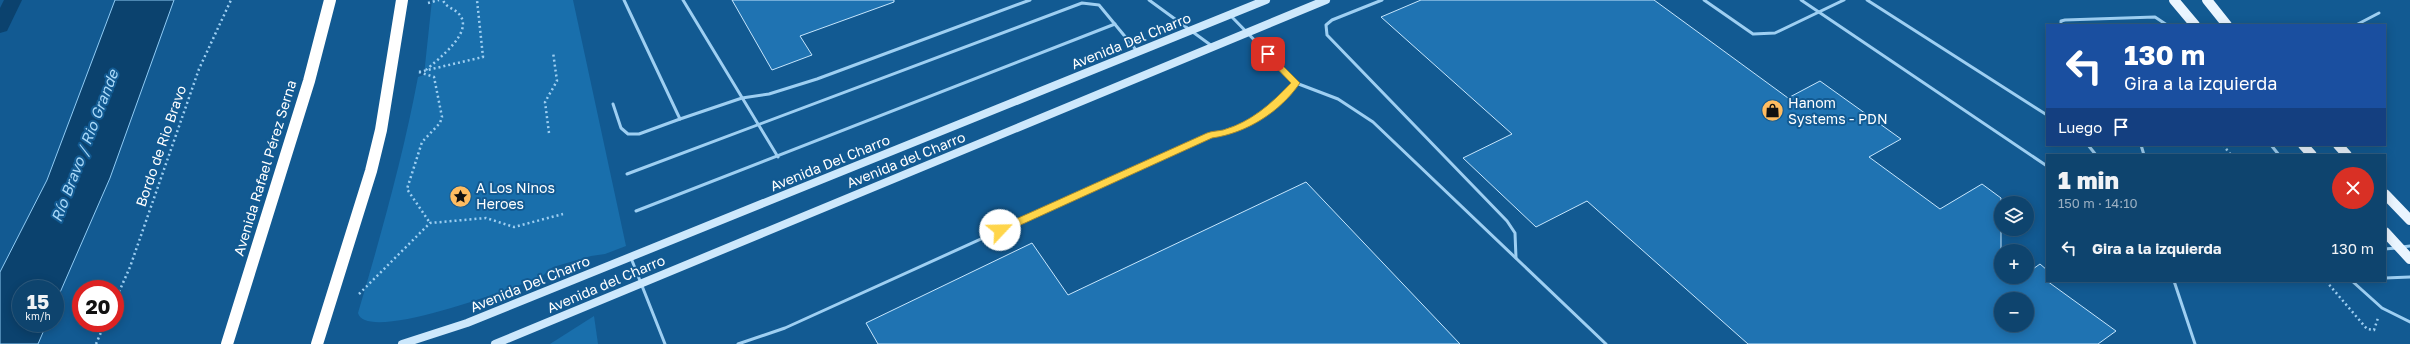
<!DOCTYPE html>
<html lang="es">
<head>
<meta charset="utf-8">
<style>
  :root { --surface:#0e446e; --page:#174b73; --text:#f1f3f6; --muted:#9bb0c2; --line:#2e5c81 }
  body { margin:0; font-family:"Golos Text",sans-serif; background:var(--page); color:var(--text); height:100vh; display:flex; flex-direction:column; font-size:15px; white-space:nowrap }
  * { box-sizing:border-box; margin:0 }
  p { font-size:13px; color:var(--muted) }
  .icon { flex:none; width:22px; height:22px; fill:none; stroke:currentColor; stroke-width:2; stroke-linecap:round; stroke-linejoin:round }
  .map { position:relative; flex:1; overflow:hidden }
  .details { position:absolute; left:2046px; top:154px; width:340px; height:128px; display:flex; flex-direction:column; background:var(--surface); border-radius:0px; box-shadow:0 2px 10px #0003,0 0 0 1px var(--line) }
  .details>* { flex:none }
  .top-card { position:absolute; left:2046px; top:24px; width:340px; height:122px; border-radius:0px; box-shadow:0 2px 10px #0003,0 0 0 1px var(--line); background:#1a4fa0; color:#fff; overflow:hidden }
  .controls { position:absolute; left:1994px; top:196px; display:grid; gap:8px }
  .controls a { display:grid; place-items:center; width:40px; height:40px; border-radius:50%; background:var(--surface); box-shadow:0 2px 10px #0003,0 0 0 1px var(--line); font-size:20px }
  .speed { position:absolute; left:12px; top:280px; display:flex; gap:8px; font-size:20px; font-weight:700; text-align:center }
  .speed>* { display:grid; place-content:center; width:52px; height:52px; border-radius:50%; background:var(--surface); box-shadow:0 2px 10px #0003,0 0 0 1px var(--line); line-height:1 }
  .speed small { font-size:10px; font-weight:400 }
  .speed .limit { border:6px solid #d22; background:#fff; color:#111 }
  .pin { position:absolute; display:grid; place-items:center; width:34px; height:34px; color:#fff; margin:-17px; border-radius:8px; box-shadow:0 2px 6px #0006 }
  .me { position:absolute; width:44px; margin:-22px; rotate:66deg; stroke-linejoin:round; filter:drop-shadow(0 0 3px #0008) }
  .turn { display:flex; align-items:center; gap:14px; height:84px; padding:0 12px; font-size:18px }
  .turn .icon { width:52px; height:52px; stroke-width:2.5 }
  .turn b { display:block; font-size:28px; line-height:34px }
  .then { display:flex; align-items:center; height:38px; padding:0 12px; background:#0003; gap:8px; font-size:15px }
  .round { display:grid; place-items:center; flex:none; width:42px; height:42px; border-radius:21px; background:var(--page) }
  .head { display:flex; align-items:center; justify-content:space-between; height:68px; padding:0 12px }
  h1 { font-size:24px; font-weight:800; line-height:30px }
  ul { padding:0; list-style:none }
  li { display:flex; align-items:center; gap:12px; height:52px; padding:0 12px }
  li div { flex:1 }
  li b { display:block; font-size:15px }
  li em { font-style:normal }
  .map>svg:first-child { display:block }
  .green { fill:#196fac }
  .water { fill:#0b426e; stroke:#90ccf6 }
  .lines { fill:none; stroke-linecap:round; stroke-linejoin:round }
  .canal { fill:#0b426e; fill-rule:evenodd }
  .building { fill:#1f73b2; stroke:#c6e6fd; fill-rule:evenodd }
  .path { stroke:#9ecff2; stroke-width:2.5; stroke-dasharray:2 3; stroke-linecap:butt }
  .lane { stroke:#9ecff2; stroke-width:3 }
  .secondary { stroke:#cde8fc; stroke-width:8 }
  .primary { stroke:#eaf5ff; stroke-width:10 }
  .highway { stroke:#fff; stroke-width:12 }
  .route { fill:#ffd54a; stroke:#a68a30 }
  .labels { text-anchor:middle; stroke-width:4; stroke-linejoin:round; paint-order:stroke }
  .street-label { font-size:14px; fill:#fff; stroke:#125a92 }
  .poi-label { font-size:14px; fill:#fff; stroke:#125a92; text-anchor:start }
  .water-label { font-size:15px; font-style:italic; fill:#aad9f9; stroke:#125a92 }
</style>
</head>
<body>
<div class="map">
<svg width="2410" height="344" viewBox="0 0 2410 344">
  <rect width="100%" height="100%" fill="#125a92"/>
  <g class="green">
    <path d="M 432,0 L 573,0 L 626,246 L 605,254 L 591,256 L 553,267 L 541,277 C 514,287 366,344 358,313 C 381,235 403,157 418,77 L 424,75 Z"/>
    <polygon points="594,316 598,344 550,344"/>
  </g>
  <polygon class="water" points="115,0 174,0 110,178 55,304 55,289 21,289 21,323 47,323 38,344 0,344 0,272 47,180"/>
  <g class="lines">
    <polygon class="canal" points="4,0 22,0 7,31 0,33 0,8"/>
  </g>
  <g class="building">
    <polygon points="732,0 894,0 894,2 800,36 812,55 772,70"/>
    <path d="M 1421,0 L 1654,0 L 1788,98 L 1820,81 L 1901,139 L 1869,157 L 1940,209 L 1982,184 L 2001,198 L 2001,249 L 2003,251 L 2001,251 L 2001,277 L 2027,277 L 2027,268 L 2030,271 L 2040,264 L 2047,270 L 2047,281 L 2116,331 L 2098,344 L 1748,344 L 1587,201 L 1536,227 L 1463,158 L 1512,134 L 1381,17 ZM 2001,299 L 2027,299 L 2027,325 L 2001,325 Z"/>
    <polygon points="1306,182 1460,344 878,344 866,323 1032,243 1068,295"/>
  </g>
  <g class="lines">
    <g class="path">
      <polyline points="428,3 439,0"/>
      <path d="M 426,70 C 438,59 475,32 459,14 C 454,8 446,8 443,0"/>
      <polyline points="419,72 434,77 442,117 440,123 422,142 407,189 430,223"/>
      <polyline points="419,72 483,57 477,0"/>
      <polyline points="549,133 545,102 557,81 553,52"/>
      <polyline points="2223,145 2231,155"/>
      <polyline points="2326,281 2367,329 2374,330 2378,318"/>
      <polyline points="359,294 430,223 486,218 514,227 563,214"/>
      <polyline points="115,301 130,267 199,69 231,0"/>
      <polyline points="96,344 105,323"/>
    </g>
    <g class="lane">
      <polyline points="624,0 680,119 742,98 769,94 817,79 1030,0"/>
      <polyline points="683,0 778,157"/>
      <polyline points="1149,0 1212,46"/>
      <polyline points="1382,0 1332,20 1326,25 1327,35 1507,221 1515,233 1516,258"/>
      <polyline points="1704,0 1753,34 1775,33 1844,0"/>
      <polyline points="1801,0 2047,166"/>
      <polyline points="1867,0 2047,115"/>
      <polyline points="1231,16 1296,83 1338,99 1373,122 1606,344"/>
      <polyline points="2061,25 2061,21 2065,20 2155,17 2167,25"/>
      <polyline points="2356,25 2379,13"/>
      <polyline points="613,104 621,128 628,134 639,134 680,119"/>
      <polyline points="2088,145 2096,155"/>
      <polyline points="2141,145 2144,155"/>
      <polyline points="2271,145 2279,155"/>
      <polyline points="627,174 1082,3 1099,5 1137,51"/>
      <polyline points="636,211 1115,24"/>
      <polyline points="2402,247 2410,246"/>
      <polyline points="2385,249 2396,248"/>
      <polyline points="631,258 665,344"/>
      <polyline points="2385,278 2410,277"/>
      <polyline points="2174,281 2195,344"/>
      <polyline points="2352,281 2382,308 2410,322"/>
      <path d="M 738,344 L 785,328 L 1210,135 C 1246,128 1271,109 1296,83"/>
    </g>
    <g class="secondary">
      <polyline points="402,344 467,323 1266,0"/>
      <polyline points="495,344 1326,0"/>
    </g>
    <g class="primary">
      <polyline points="2174,0 2195,25"/>
      <polyline points="2207,0 2227,25"/>
      <polyline points="2303,145 2312,155"/>
      <polyline points="2338,145 2347,155"/>
      <polyline points="2385,194 2410,220"/>
      <polyline points="2385,232 2410,259"/>
    </g>
    <g class="highway">
      <polyline points="227,344 309,81 330,0"/>
      <polyline points="317,344 371,171 381,130 402,0"/>
    </g>
  </g>
  <path class="route" d="M 1268,51 L 1300,83 C 1280,112 1247,133 1212,138 L 1003,233 L 996,233 L 996,228 L 1207,133 C 1212,131 1218,131 1223,130 C 1251,122 1271,104 1291,83 L 1265,56 L 1264,54 Z"/>
  <defs>
    <symbol id="shop-disc" viewBox="-11 -11 22 22"><circle r="9.5" fill="#ffbc60" stroke="#125a92"/><path d="M-5-2.5h2.3a2.7 3.5 0 0 1 5.4 0H5L5.5 6h-11ZM-1.5-2.5h3a1.5 2.3 0 0 0-3 0Z" fill="#111"/></symbol>
    <symbol id="sight-disc" viewBox="-11 -11 22 22"><circle r="9.5" fill="#ffbc60" stroke="#125a92"/><path d="M0-6L1.8-2.2L6-1.7L2.9 1.2L3.7 5.4L0 3.3L-3.7 5.4L-2.9 1.2L-6-1.7L-1.8-2.2Z" fill="#111"/></symbol>
  </defs>
  <g fill-rule="evenodd">
    <use href="#shop-disc" x="1760" y="98" width="25" height="25"/>
    <use href="#sight-disc" x="448" y="184" width="25" height="25"/>
  </g>
  <g class="labels">
    <g class="street-label">
      <text transform="translate(1131 41) rotate(-22)" y="5">Avenida Del Charro</text>
      <text transform="translate(161 146) rotate(-71)" y="5">Bordo de Rio Bravo</text>
      <text transform="translate(906 160) rotate(-22)" y="5">Avenida del Charro</text>
      <text transform="translate(830 163) rotate(-22)" y="5">Avenida Del Charro</text>
      <text transform="translate(265 168) rotate(-73)" y="5">Avenida Rafael Pérez Serna</text>
      <text transform="translate(530 284) rotate(-22)" y="5">Avenida Del Charro</text>
      <text transform="translate(606 284) rotate(-23)" y="5">Avenida del Charro</text>
    </g>
    <g class="poi-label">
      <text x="1788" y="108">Hanom<tspan x="1788" dy="16">Systems - PDN</tspan></text>
      <text x="476" y="193">A Los Ninos<tspan x="476" dy="16">Heroes</tspan></text>
    </g>
    <g class="water-label">
      <text transform="translate(85 146) rotate(-69)" y="5">Río Bravo / Rio Grande</text>
    </g>
  </g>
</svg>
<div class="controls">
<a><svg class="icon" aria-label="layers" viewBox="0 0 24 24"><path d="M12 4l9 5-9 5-9-5zM3 14l9 5 9-5"/></svg></a>
<a>+</a>
<a>−</a>
</div>
<div class="speed"><div>15<small>km/h</small></div><div class="limit">20</div></div>
<div class="pin" style="left:1268px;top:54px;background:#d93025"><svg class="icon" aria-label="arrive" viewBox="0 0 24 24"><path d="M6 21V4h12l-3 4 3 4H6"/></svg></div>
<svg class="me" style="left:1000px;top:230px" viewBox="-20 -20 40 40"><circle r="19" fill="#fff"/><path d="M0-13L10 11 0 6-10 11z" fill="#ffd54a"/></svg>
<div class="top-card">
<div class="turn"><svg class="icon" aria-label="left" viewBox="0 0 24 24"><path d="M17 20v-9H6M10 6l-5 5 5 5"/></svg><div><b>130 m</b>Gira a la izquierda</div></div>
<div class="then">Luego<svg class="icon" aria-label="arrive" viewBox="0 0 24 24"><path d="M6 21V4h12l-3 4 3 4H6"/></svg></div>
</div>
<section class="details">
<div class="head"><div><h1>1 min</h1><p>150 m · 14:10</p></div><a class="round" style="background:#d93025;color:#fff"><svg class="icon" aria-label="close" viewBox="0 0 24 24"><path d="M6 6l12 12M18 6L6 18"/></svg></a></div>
<ul>
<li><svg class="icon" aria-label="left" viewBox="0 0 24 24"><path d="M17 20v-9H6M10 6l-5 5 5 5"/></svg><div><b>Gira a la izquierda</b></div><em>130 m</em></li>
</ul>
</section>
</div>
</body>
</html>
